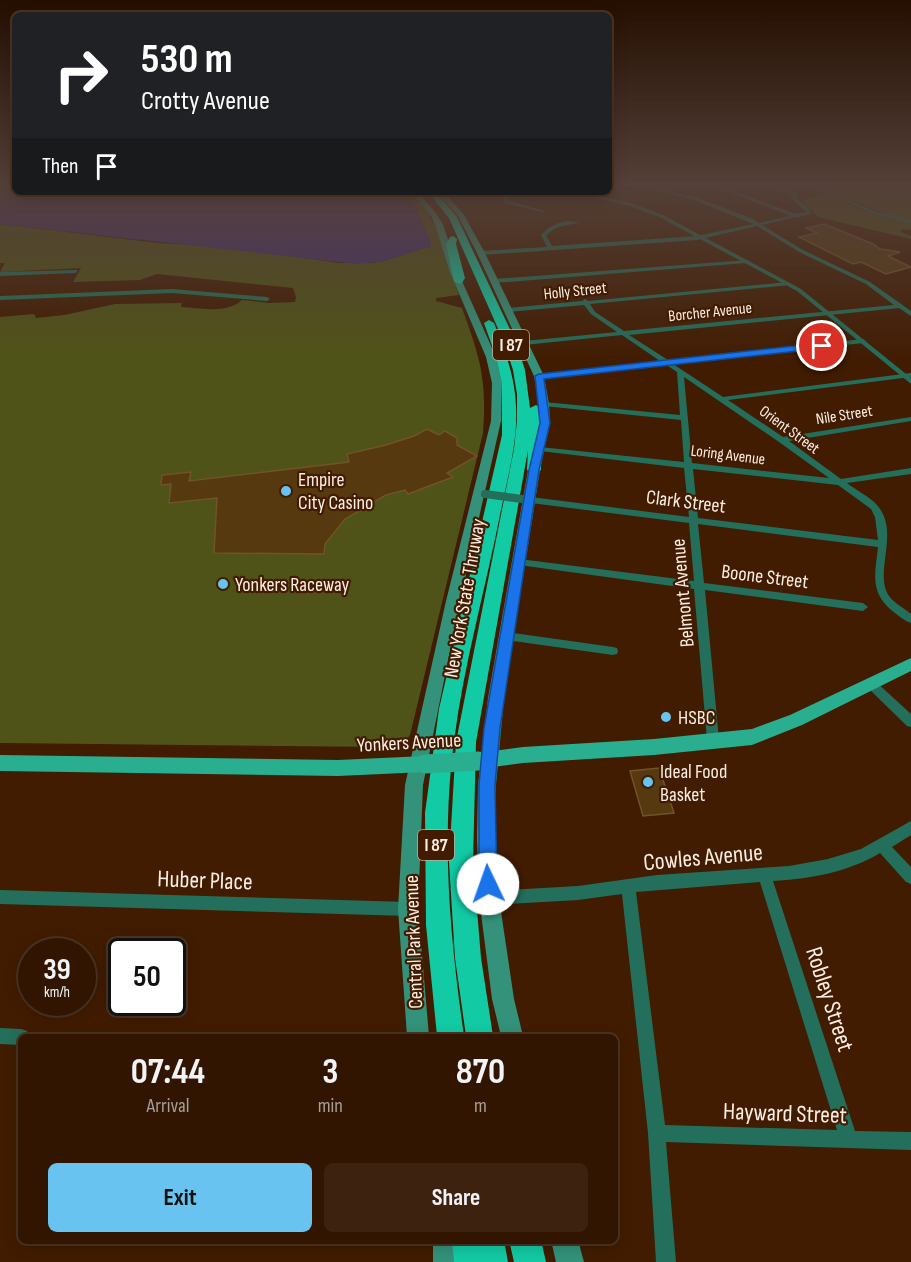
<!DOCTYPE html>
<html lang="en">
<head>
<meta charset="utf-8">
<style>
  :root { --surface:#311501; --page:#3d2210; --text:#f1f3f6; --muted:#a89f99; --line:#4c3423; --accent:#69c3f1 }
  body { margin:0; font-family:"Sofia Sans Condensed",sans-serif; background:var(--page); color:var(--text); height:100vh; display:flex; flex-direction:column; font-size:22px; white-space:nowrap }
  * { box-sizing:border-box; margin:0 }
  p { font-size:20px; color:var(--muted) }
  .icon { flex:none; width:33px; height:33px; fill:none; stroke:currentColor; stroke-width:2; stroke-linecap:round; stroke-linejoin:round }
  .map { position:relative; flex:1; overflow:hidden }
  .drawer { position:absolute; left:18px; top:1034px; width:600px; height:210px; display:flex; flex-direction:column; background:var(--surface); border-radius:9px; box-shadow:0 3px 15px #0003,0 0 0 2px var(--line) }
  .drawer>* { flex:none }
  .guide { position:absolute; left:12px; top:12px; width:600px; height:183px; border-radius:9px; box-shadow:0 3px 15px #0003,0 0 0 2px var(--line); background:#202124; color:#fff; overflow:hidden }
  .speed { position:absolute; left:18px; top:938px; display:flex; gap:12px; font-size:30px; font-weight:700; text-align:center }
  .speed>* { display:grid; place-content:center; width:78px; height:78px; border-radius:50%; background:var(--surface); box-shadow:0 3px 15px #0003,0 0 0 2px var(--line); line-height:1 }
  .speed small { font-size:15px; font-weight:400 }
  .speed .limit { border:3px solid #111; border-radius:9px; background:#fff; color:#111 }
  .pin { position:absolute; display:grid; place-items:center; width:51px; height:51px; color:#fff; margin:-26px; border:3px solid #fff; border-radius:50%; box-shadow:0 2px 6px #0007 }
  .me { position:absolute; width:66px; margin:-33px; rotate:357deg; stroke-linejoin:round; filter:drop-shadow(0 0 4px #0008) }
  .turn { display:flex; align-items:center; gap:21px; height:126px; padding:0 30px; font-size:27px }
  .turn .icon { width:78px; height:78px; stroke-width:2.5 }
  .turn b { display:block; font-size:42px; line-height:51px }
  .then { display:flex; align-items:center; height:57px; padding:0 30px; background:#0003; gap:12px; font-size:22px }
  .eta { display:flex; justify-content:space-evenly; align-items:center; height:102px; text-align:center }
  .eta b { font-size:36px; font-weight:700; line-height:42px }
  .cta { display:flex; gap:12px; margin-top:auto; padding:12px 30px }
  .cta a { flex:1; height:69px; border-radius:9px; background:var(--accent); color:#111; font-size:24px; font-weight:700; line-height:69px; text-align:center }
  .cta a+a { background:var(--page); color:var(--text) }
  .map>svg:first-child { display:block }
  .green { fill:#4f5317 }
  .water { fill:#433078 }
  .building { fill:#56390f; stroke:#71532b; stroke-width:1.5 }
  .lines { fill:none; stroke-linecap:round; stroke-linejoin:round }
  .minor { fill:#236f5b; fill-rule:evenodd }
  .tertiary { fill:#236f5b; fill-rule:evenodd }
  .secondary { fill:#339279; fill-rule:evenodd }
  .primary { fill:#29af8f; fill-rule:evenodd }
  .motorway { fill:#12caa4; fill-rule:evenodd }
  .minor-bridge { stroke:#236f5b; stroke-width:8 }
  .primary-bridge { stroke:#29af8f; stroke-width:19 }
  .route { fill:#1a73e8; stroke:#114b97; stroke-width:1.5 }
  .poi-dot { fill:#69c3f1; stroke:#411c01; stroke-width:2 }
  .labels { text-anchor:middle; stroke-width:4.5; stroke-linejoin:round; paint-order:stroke }
  .far-street-label { font-size:16px; fill:#fcede4; stroke:#411c01 }
  .shield { fill:#411c01; stroke:#c4aea0; stroke-width:1.5 }
  .shield-label { font-size:18px; font-weight:bold; fill:#fcede4 }
  .poi-label { font-size:20px; fill:#fcede4; stroke:#411c01; text-anchor:start }
  .street-label { font-size:20px; fill:#fcede4; stroke:#411c01 }
  .near-street-label { font-size:24px; fill:#fcede4; stroke:#411c01 }
</style>
</head>
<body>
<div class="map">
<svg width="911" height="1262" viewBox="0 0 911 1262">
  <rect width="100%" height="100%" fill="#411c01"/>
  <g class="green">
    <polygon points="801,186 811,186 864,211 911,224 911,230 902,229 901,232 911,236 911,239 818,217 802,200 824,193"/>
    <polygon points="818,186 911,186 911,221 887,215"/>
    <path d="M 400,192 L 411,192 L 432,215 L 429,216 L 432,221 L 435,221 L 459,295 L 436,298 L 436,301 L 462,308 C 480,358 487,378 483,433 L 410,735 L 403,744 L 383,747 L 0,743 L 0,317 L 34,314 L 36,318 L 64,315 L 115,304 L 182,303 L 181,307 C 200,308 227,314 242,300 L 270,303 L 295,302 L 296,297 L 293,288 L 157,274 L 140,280 L 73,282 L 81,268 L 0,272 L 5,263 L 0,263 L 0,224 L 157,243 L 195,245 L 269,253 L 340,263 L 371,263 L 384,261 L 431,246 L 412,200 Z"/>
  </g>
  <polygon class="water" points="0,186 15,186 15,192 400,192 412,200 430,239 431,246 384,261 358,264 0,224"/>
  <g class="building">
    <polygon points="824,224 873,244 880,249 900,252 888,256 911,267 886,274 861,262 853,264 799,237 817,233 806,228"/>
    <polygon points="427,429 439,435 445,431 457,438 457,445 477,456 447,473 453,477 408,494 405,490 386,495 345,519 325,544 324,554 214,553 217,498 169,503 171,484 161,485 162,475 191,472 189,481 349,462 347,454 386,445 414,436"/>
    <polygon points="659,768 674,813 643,816 630,771"/>
  </g>
  <g class="lines">
    <g class="minor">
      <path d="M 643,186 L 648,186 L 698,198 L 751,218 L 759,223 L 791,216 L 714,186 L 719,186 L 796,214 L 806,212 L 792,199 L 793,195 L 771,186 L 776,186 L 798,193 L 796,198 L 808,207 L 811,214 L 801,216 L 799,218 L 796,217 L 762,225 L 803,250 L 870,282 L 911,311 L 911,316 L 899,308 L 629,335 L 668,360 L 863,339 L 866,341 L 863,343 L 673,364 L 723,397 L 911,373 L 911,377 L 728,400 L 783,437 L 911,417 L 911,421 L 789,441 L 841,479 L 911,468 L 911,474 L 847,483 C 856,490 870,497 877,505 C 901,532 873,572 889,596 C 894,603 904,608 911,614 L 911,623 C 905,621 900,617 895,613 C 869,593 875,575 878,547 L 698,524 L 704,583 L 863,603 L 868,607 L 863,611 L 705,590 L 719,740 L 717,744 L 713,745 L 709,744 L 707,740 L 694,589 L 519,565 L 514,562 L 519,559 L 694,581 L 689,523 L 523,502 L 519,499 L 523,496 L 689,517 L 684,468 L 540,451 L 536,449 L 540,447 L 684,462 L 681,420 L 544,406 L 540,404 L 544,402 L 680,415 L 677,372 L 665,364 L 537,377 L 537,375 L 539,374 L 660,361 L 622,335 L 524,345 L 521,343 L 524,341 L 617,332 L 591,314 L 584,305 L 508,312 L 505,310 L 508,308 L 582,301 L 585,299 L 588,301 L 788,282 L 790,283 L 790,285 L 590,304 L 595,312 L 624,331 L 894,305 L 866,284 L 799,252 L 757,226 L 697,240 L 481,255 L 478,253 L 481,251 L 547,247 L 541,235 C 551,224 566,218 579,223 C 565,226 558,224 546,236 L 552,246 L 697,236 L 753,224 L 694,200 ZM 684,377 L 779,442 L 829,478 L 692,463 ZM 693,469 L 838,485 L 871,509 L 875,517 L 878,540 L 698,518 Z"/>
      <polygon points="500,192 504,192 509,201 544,211 542,212 505,203"/>
      <polygon points="748,260 749,261 746,263 494,283 491,281 494,279"/>
      <polygon points="77,270 77,272 75,273 0,276 0,272"/>
      <polygon points="172,289 267,297 270,299 267,301 172,293 0,300 0,296"/>
      <polygon points="507,632 613,647 617,648 618,651 617,654 613,655 507,640 503,639 502,636 503,633"/>
      <polygon points="871,679 875,681 911,714 911,727 907,726 867,687 865,684 867,681"/>
      <path d="M 911,821 L 911,835 L 892,847 L 911,867 L 911,884 L 906,882 L 880,853 C 849,872 809,879 773,881 L 855,1131 L 911,1132 L 911,1150 L 666,1142 L 676,1262 L 656,1262 L 648,1133 L 622,894 L 578,900 L 489,905 L 484,903 L 482,898 L 484,893 L 489,891 L 578,886 L 657,875 L 789,866 L 828,859 L 861,849 ZM 760,882 L 837,1130 L 665,1125 L 636,892 Z"/>
      <polygon points="0,890 408,902 413,904 415,909 413,914 408,916 0,904"/>
      <polygon points="0,1028 21,1029 27,1031 29,1036 21,1036 21,1045 0,1044"/>
    </g>
    <g class="tertiary">
      <polygon points="812,186 817,186 874,211 911,220 911,224 870,213"/>
      <polygon points="572,192 582,192 634,204 663,215 801,289 911,378 911,384 797,291 659,217 630,206"/>
    </g>
    <g class="secondary">
      <polygon points="411,192 418,192 435,212 443,224 458,272 496,357 502,383 501,421 460,601 423,785 418,909 429,1036 407,1036 398,909 405,785 446,601 491,421 492,383 486,357 450,272 435,224 430,214"/>
      <polygon points="437,192 444,192 464,215 485,253 544,376 549,404 550,423 540,470 504,698 496,785 495,837 499,898 514,999 523,1036 501,1036 492,999 479,898 477,837 478,785 488,698 528,470 540,423 539,404 534,376 477,253 458,216"/>
      <polygon points="433,1240 459,1240 461,1262 433,1262"/>
      <polygon points="551,1240 578,1240 584,1262 556,1262"/>
    </g>
    <g class="primary">
      <polygon points="911,658 911,671 802,725 752,745 654,755 523,763 478,769 472,767 469,761 472,755 478,753 523,747 654,739 752,729 790,715"/>
      <polygon points="0,755 338,760 425,756 431,758 434,764 431,770 425,772 338,776 0,771"/>
    </g>
    <g class="motorway">
      <polygon points="428,192 436,192 457,217 516,342 525,370 530,408 536,405 542,409 541,470 534,474 527,470 528,450 476,742 473,862 481,958 493,1036 466,1036 455,958 449,862 456,742 514,449 517,420 517,394 513,370 504,342 449,218"/>
      <polygon points="453,236 457,239 456,244 465,278 462,283 459,284 454,281 446,244 450,237"/>
      <path d="M 489,320 L 494,323 C 505,350 515,377 516,406 C 518,441 508,476 501,510 C 486,587 464,663 454,741 C 441,840 450,938 464,1036 L 437,1036 L 426,925 L 425,813 L 439,709 L 502,435 L 502,384 L 496,357 L 484,323 Z"/>
      <polygon points="452,1240 504,1240 508,1262 454,1262"/>
      <polygon points="509,1240 541,1240 546,1262 514,1262"/>
    </g>
    <polyline class="minor-bridge" points="485,494 522,499"/>
    <polyline class="primary-bridge" points="425,764 478,761"/>
  </g>
  <linearGradient id="sky" x2="0" y2="1"><stop stop-color="#240f01"/><stop offset="0.51" stop-color="#544038"/><stop offset="1" stop-color="#544038" stop-opacity="0"/></linearGradient>
  <rect width="911" height="362" fill="url(#sky)"/>
  <polygon class="route" points="822,343 825,344 825,348 544,379 550,423 539,470 500,728 495,785 497,884 494,890 488,893 482,890 479,884 479,785 484,728 529,470 540,423 535,376 539,374"/>
  <g class="poi-dot">
    <circle cx="286" cy="491" r="6"/>
    <circle cx="223" cy="584" r="6"/>
    <circle cx="666" cy="717" r="6"/>
    <circle cx="648" cy="782" r="6"/>
  </g>
  <g class="labels">
    <g class="far-street-label">
      <text transform="translate(575 290) rotate(-6)" y="6">Holly Street</text>
      <text transform="translate(710 311) rotate(-6)" y="6">Borcher Avenue</text>
      <text transform="translate(844 414) rotate(-9)" y="6">Nile Street</text>
      <text transform="translate(790 429) rotate(36)" y="6">Orient Street</text>
      <text transform="translate(728 454) rotate(7)" y="6">Loring Avenue</text>
    </g>
    <g class="shield">
      <rect x="493" y="330" width="36" height="30" rx="4.5"/>
      <rect x="418" y="830" width="36" height="30" rx="4.5"/>
    </g>
    <g class="shield-label">
      <text x="511" y="351">I 87</text>
      <text x="436" y="851">I 87</text>
    </g>
    <g class="poi-label">
      <text x="298" y="486">Empire<tspan x="298" dy="23">City Casino</tspan></text>
      <text x="235" y="591">Yonkers Raceway</text>
      <text x="678" y="724">HSBC</text>
      <text x="660" y="778">Ideal Food<tspan x="660" dy="23">Basket</tspan></text>
    </g>
    <g class="street-label">
      <text transform="translate(686 501) rotate(7)" y="7">Clark Street</text>
      <text transform="translate(765 576) rotate(7)" y="7">Boone Street</text>
      <text transform="translate(682 593) rotate(-95)" y="7">Belmont Avenue</text>
      <text transform="translate(464 598) rotate(-80)" y="7">New York State Thruway</text>
      <text transform="translate(409 742) rotate(-3)" y="7">Yonkers Avenue</text>
      <text transform="translate(413 942) rotate(-92)" y="7">Central Park Avenue</text>
    </g>
    <g class="near-street-label">
      <text transform="translate(703 857) rotate(-5)" y="8">Cowles Avenue</text>
      <text transform="translate(205 880) rotate(2)" y="8">Huber Place</text>
      <text transform="translate(830 999) rotate(72)" y="8">Robley Street</text>
      <text transform="translate(785 1113) rotate(2)" y="8">Hayward Street</text>
    </g>
  </g>
</svg>
<div class="speed"><div>39<small>km/h</small></div><div class="limit">50</div></div>
<div class="pin" style="left:822px;top:346px;background:#d93025"><svg class="icon" aria-label="arrive" viewBox="0 0 24 24"><path d="M6 21V4h12l-3 4 3 4H6"/></svg></div>
<svg class="me" style="left:488px;top:884px" viewBox="-20 -20 40 40"><circle r="19" fill="#fff"/><path d="M0-13L10 11 0 6-10 11z" fill="#1a73e8"/></svg>
<div class="guide">
<div class="turn"><svg class="icon" aria-label="right" viewBox="0 0 24 24"><path d="M7 20v-9h11M14 6l5 5-5 5"/></svg><div><b>530 m</b>Crotty Avenue</div></div>
<div class="then">Then<svg class="icon" aria-label="arrive" viewBox="0 0 24 24"><path d="M6 21V4h12l-3 4 3 4H6"/></svg></div>
</div>
<section class="drawer">
<div class="eta">
<div><b>07:44</b><p>Arrival</p></div>
<div><b>3</b><p>min</p></div>
<div><b>870</b><p>m</p></div>
</div>
<div class="cta"><a>Exit</a><a>Share</a></div>
</section>
</div>
</body>
</html>
